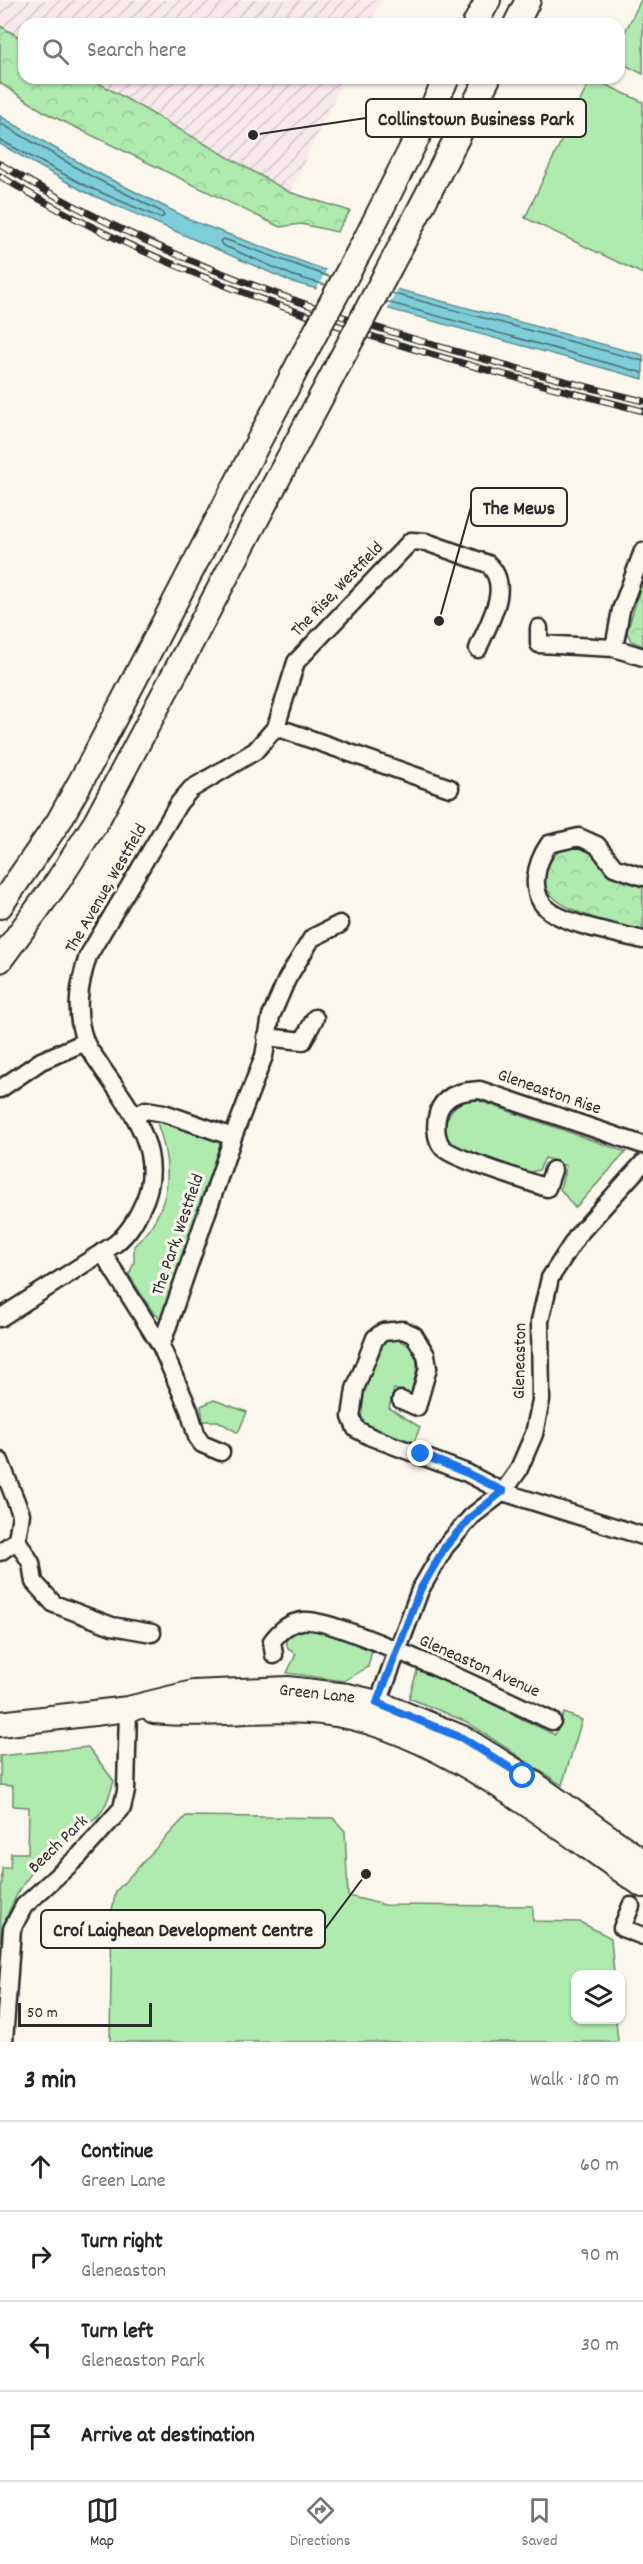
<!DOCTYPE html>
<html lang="en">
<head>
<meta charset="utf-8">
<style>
	body { margin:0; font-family:Dekko,sans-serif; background:#f2f2f2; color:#222 }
	.controls { position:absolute; right:18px; bottom:18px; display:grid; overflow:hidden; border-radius:12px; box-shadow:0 2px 4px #0004 }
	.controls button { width:54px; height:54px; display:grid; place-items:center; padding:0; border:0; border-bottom:2px solid #e0e0e0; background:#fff; color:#222; font:30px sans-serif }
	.scale { position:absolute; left:18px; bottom:15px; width:134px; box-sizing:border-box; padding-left:6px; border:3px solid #2b2b2b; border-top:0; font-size:16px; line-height:21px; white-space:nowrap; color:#2b2b2b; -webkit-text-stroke:4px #fbf7ec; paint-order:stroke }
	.stop { position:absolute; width:18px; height:18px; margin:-14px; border:4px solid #1a73e8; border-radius:50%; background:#fff }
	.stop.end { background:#1a73e8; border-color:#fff; box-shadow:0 2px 6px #0008 }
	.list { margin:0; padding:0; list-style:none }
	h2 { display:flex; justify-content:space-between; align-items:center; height:78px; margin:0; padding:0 24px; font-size:26px }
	h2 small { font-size:20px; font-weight:400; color:#767676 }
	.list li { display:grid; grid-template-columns:39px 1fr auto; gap:18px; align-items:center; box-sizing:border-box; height:90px; padding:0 24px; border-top:2px solid #e0e0e0 }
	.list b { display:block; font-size:22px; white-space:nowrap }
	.list p { margin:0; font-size:20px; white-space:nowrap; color:#767676 }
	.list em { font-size:20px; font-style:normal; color:#767676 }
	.icon { flex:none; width:33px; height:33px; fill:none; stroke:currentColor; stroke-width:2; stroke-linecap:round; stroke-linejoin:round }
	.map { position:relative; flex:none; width:643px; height:2042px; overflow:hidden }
	.search { position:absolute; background:#fff; box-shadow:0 2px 4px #0004; left:18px; right:18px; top:18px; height:66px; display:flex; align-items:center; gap:15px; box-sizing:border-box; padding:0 21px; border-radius:18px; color:#767676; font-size:22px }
	.sheet { height:438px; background:#fff }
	nav { display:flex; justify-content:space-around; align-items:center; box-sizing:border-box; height:84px; border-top:2px solid #e0e0e0; background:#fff; font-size:16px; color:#767676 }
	nav a { display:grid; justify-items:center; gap:3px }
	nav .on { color:#2b2b2b }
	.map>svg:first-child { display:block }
</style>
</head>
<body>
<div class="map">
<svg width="643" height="2042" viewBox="0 0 643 2042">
	<defs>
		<pattern id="industrial-furrows" width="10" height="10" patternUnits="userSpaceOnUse" patternTransform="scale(1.5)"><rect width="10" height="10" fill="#f8e8ec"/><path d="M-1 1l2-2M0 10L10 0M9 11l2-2" fill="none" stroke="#d5c7cb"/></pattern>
		<pattern id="forest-crowns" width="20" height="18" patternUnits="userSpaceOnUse" patternTransform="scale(1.5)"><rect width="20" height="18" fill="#afeaaf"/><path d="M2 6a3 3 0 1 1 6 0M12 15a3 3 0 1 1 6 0" fill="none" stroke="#97c997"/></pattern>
	</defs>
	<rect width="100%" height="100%" fill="#fbf7ec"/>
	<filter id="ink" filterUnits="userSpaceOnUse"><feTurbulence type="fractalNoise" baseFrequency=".0167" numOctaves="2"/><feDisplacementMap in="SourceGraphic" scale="12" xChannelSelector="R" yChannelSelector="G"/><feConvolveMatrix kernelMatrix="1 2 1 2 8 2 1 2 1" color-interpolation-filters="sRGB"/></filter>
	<g filter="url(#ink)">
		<!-- industrial -->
		<path fill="url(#industrial-furrows)" d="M0,0H381L370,24H24V40L0,26Z
			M90,78H344L290,192Z"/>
		<!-- grass -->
		<path fill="#afeaaf" stroke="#6d8a6d" stroke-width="1.5" d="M641,0H643V74L619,62V44Z
			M591,78L643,102V274L525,218Z
			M474,1099L626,1152L575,1208L560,1189L566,1166L545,1158L539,1170L526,1173L452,1145L444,1133C447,1113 453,1102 474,1099Z
			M157,1116L217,1139L221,1145V1154L167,1312L161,1318L154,1314L129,1275L134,1262V1246C173,1209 174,1168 156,1120Z
			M394,1339C426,1348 417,1369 411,1394L394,1389L389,1408L420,1427L414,1442C402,1438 369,1431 362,1421C352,1406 373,1358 383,1343Z
			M214,1400L247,1412L238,1433L218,1421H203L201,1406Z
			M321,1627L372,1650L368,1667L344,1681L287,1673L296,1654L288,1649L286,1640L296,1630Z
			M418,1668L555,1735L564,1713L582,1720L562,1785L467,1722L409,1698Z
			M88,1747L114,1781C111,1790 108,1802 102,1811C95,1821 79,1829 69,1836C34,1864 8,1897 0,1942L2,1868H10L11,1853H28L29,1807L13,1806V1786L0,1785V1756Z
			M186,1816L333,1818L345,1831L348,1896L385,1905L533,1906V1921L580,1922L611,1938L614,1974H576V2020H616L618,2042H110L112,1910L116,1891Z"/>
		<!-- forest -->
		<path fill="url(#forest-crowns)" stroke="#6d8a6d" stroke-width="1.5" d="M0,26L24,40V78H90L289,192L350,211L337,232L301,224L280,227L46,113L0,83Z
			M643,579V646L631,641L627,632Z
			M575,846C594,851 591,856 604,868C615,877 630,881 643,886V931C619,925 534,909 545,872C547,863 555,856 560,849Z"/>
		<!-- water -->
		<path fill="#7eced9" stroke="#5d8d93" stroke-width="1.5" d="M0,116L92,170L195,222L322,269L643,355V379L292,282L83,191L0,144Z"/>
		<!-- pier -->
		<path fill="#fbf7ec" d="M328,267L399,286L387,311L315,292Z"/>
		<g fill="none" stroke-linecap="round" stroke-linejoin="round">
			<!-- shore -->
			<path stroke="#4c6c71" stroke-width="1.5" d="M0,123L89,175L162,212L164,216L160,218L86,186L0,140
				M326,285L294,276L222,245L220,241L224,239L330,277
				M391,293L643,361
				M387,302L643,373"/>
			<defs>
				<path id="street" d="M539,628V644L614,648L643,657
					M614,648L621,610L643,551
					M450,788L276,727L296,662L411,541L426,542L488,564C513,587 488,623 478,649
					M643,877L614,867L597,845L579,837L549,844C536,863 527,894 550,911C571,926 617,933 643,940
					M266,1037L303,1041L315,1018
					M0,1089L41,1061L85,1042
					M135,1116L146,1110L164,1113L233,1137L161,1346
					M233,1137L264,1056L271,1016L287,979L312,938L340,924
					M553,1170L547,1188C528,1181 454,1159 443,1148C434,1138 435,1119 440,1108C448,1093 464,1091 480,1090L643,1145
					M102,1252L161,1346L189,1410L197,1437L202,1444L221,1452
					M0,1318L115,1244C130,1232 137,1218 145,1200C165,1150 129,1107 102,1068C97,1059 88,1050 85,1041C74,1012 79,984 88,956L179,803L191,789L255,751L276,727
					M401,1400L417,1407L428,1368L426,1355L414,1335L403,1330L383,1332L375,1338L355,1389L351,1417L356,1429L371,1437L467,1473L503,1492L643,1536
					M0,1461L21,1514L17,1540L0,1552
					M17,1540L31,1563L34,1582L54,1604L112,1626L152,1633
					M274,1655L272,1641C280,1631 288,1623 302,1621C334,1615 512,1703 552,1721
					M375,1711L420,1590L445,1547L472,1516L503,1492L518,1471L534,1434L541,1400L540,1321L550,1278L578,1235L643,1163
					M631,1906L622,1928L643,1936
					M4,2042L12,1929L24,1906L79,1856L122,1808L126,1791L128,1709"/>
				<path id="secondary" d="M475,24L488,0
					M516,24L528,0
					M367,237L447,78
					M403,242L488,78
					M0,906L59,821L92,761L304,354
					M0,960L58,881L96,822L338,365
					M154,1711C209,1717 266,1706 322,1712C433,1723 552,1824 643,1885
					M0,1724L128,1709L193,1693L288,1689L347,1696L377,1703L462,1738L523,1776L643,1862"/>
			</defs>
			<!-- street casing -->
			<use href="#street" stroke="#2b2b2b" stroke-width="21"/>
			<!-- secondary casing -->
			<use href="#secondary" stroke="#2b2b2b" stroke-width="28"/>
			<!-- street -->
			<use href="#street" stroke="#fbf7ec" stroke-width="16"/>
			<!-- secondary -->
			<use href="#secondary" stroke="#fbf7ec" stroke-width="24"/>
			<defs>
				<path id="rail" d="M0,164C197,284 422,345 643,401
					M0,176C197,296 422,354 643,411"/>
			</defs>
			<!-- rail casing -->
			<use href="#rail" stroke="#2b2b2b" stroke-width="7"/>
			<!-- rail -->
			<use href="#rail" stroke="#fbf7ec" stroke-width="4.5" stroke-dasharray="14" stroke-linecap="butt"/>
			<defs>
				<path id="secondary-bridge" d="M304,354L367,237
					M338,365L403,242"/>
			</defs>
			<!-- secondary-bridge casing -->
			<use href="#secondary-bridge" stroke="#2b2b2b" stroke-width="28" stroke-linecap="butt"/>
			<!-- secondary-bridge -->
			<use href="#secondary-bridge" stroke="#fbf7ec" stroke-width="24"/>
		</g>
	</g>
	<g fill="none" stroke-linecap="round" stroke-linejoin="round" filter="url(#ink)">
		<!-- route -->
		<path stroke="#1a73e8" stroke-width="8" d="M421,1454L467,1473L503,1491L472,1516L445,1547L420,1590L377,1703L462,1738L523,1776"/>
	</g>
	<g text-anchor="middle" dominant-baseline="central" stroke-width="6" stroke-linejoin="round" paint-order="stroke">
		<!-- street labels -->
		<g font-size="18" fill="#2b2b2b" stroke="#fbf7ec">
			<text transform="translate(338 590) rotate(-46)">The Rise, Westfield</text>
			<text transform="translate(107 889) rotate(-60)">The Avenue, Westfield</text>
			<text transform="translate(549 1093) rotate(19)">Gleneaston Rise</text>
			<text transform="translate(179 1235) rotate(-71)">The Park, Westfield</text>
			<text transform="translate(521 1361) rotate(-89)">Gleneaston</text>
			<text transform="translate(479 1667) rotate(24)">Gleneaston Avenue</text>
			<text transform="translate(317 1695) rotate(6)">Green Lane</text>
			<text transform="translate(59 1845) rotate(-44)">Beech Park</text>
		</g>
	</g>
	<!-- callouts -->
	<path fill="none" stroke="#2b2b2b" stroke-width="2" d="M253 135L366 118M439 621L471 507M366 1874L325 1929"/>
	<g fill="#2b2b2b" stroke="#fbf7ec" stroke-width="2">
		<circle cx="253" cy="135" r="6"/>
		<circle cx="439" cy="621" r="6"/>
		<circle cx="366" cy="1874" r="6"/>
	</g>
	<g fill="#fbf7ec" stroke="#2b2b2b" stroke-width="2">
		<rect x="366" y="99" width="220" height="38" rx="6"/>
		<rect x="471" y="488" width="96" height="38" rx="6"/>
		<rect x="41" y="1910" width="284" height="38" rx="6"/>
	</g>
	<g font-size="20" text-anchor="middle" font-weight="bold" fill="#2b2b2b">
		<text x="476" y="125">Collinstown Business Park</text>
		<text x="519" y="514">The Mews</text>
		<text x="183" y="1936">Croí Laighean Development Centre</text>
	</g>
</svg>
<div class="controls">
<button><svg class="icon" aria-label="layers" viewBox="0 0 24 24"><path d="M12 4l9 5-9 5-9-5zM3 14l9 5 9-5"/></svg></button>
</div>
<div class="scale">50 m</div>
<div class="stop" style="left:523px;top:1776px"></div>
<div class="stop end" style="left:421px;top:1454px"></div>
<div class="search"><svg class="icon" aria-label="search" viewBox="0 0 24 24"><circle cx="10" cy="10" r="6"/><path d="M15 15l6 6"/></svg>Search here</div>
</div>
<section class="sheet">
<h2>3 min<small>Walk · 180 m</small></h2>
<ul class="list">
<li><svg class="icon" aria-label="ahead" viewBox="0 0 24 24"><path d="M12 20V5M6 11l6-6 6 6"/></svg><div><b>Continue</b><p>Green Lane</p></div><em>60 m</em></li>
<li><svg class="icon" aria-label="right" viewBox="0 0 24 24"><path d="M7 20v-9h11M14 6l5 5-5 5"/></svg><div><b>Turn right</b><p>Gleneaston</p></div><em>90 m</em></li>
<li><svg class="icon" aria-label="left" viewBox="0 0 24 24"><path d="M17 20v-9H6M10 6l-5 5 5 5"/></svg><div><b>Turn left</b><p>Gleneaston Park</p></div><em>30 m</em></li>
<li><svg class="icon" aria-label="arrive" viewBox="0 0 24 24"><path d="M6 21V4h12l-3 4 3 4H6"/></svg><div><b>Arrive at destination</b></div></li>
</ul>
</section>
<nav>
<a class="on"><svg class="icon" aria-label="map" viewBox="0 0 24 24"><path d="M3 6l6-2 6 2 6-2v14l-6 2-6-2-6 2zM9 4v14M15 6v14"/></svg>Map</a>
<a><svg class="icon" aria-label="directions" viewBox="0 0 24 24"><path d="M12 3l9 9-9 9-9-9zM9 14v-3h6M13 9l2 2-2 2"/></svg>Directions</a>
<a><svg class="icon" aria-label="saved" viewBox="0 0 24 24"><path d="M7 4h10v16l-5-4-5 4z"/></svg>Saved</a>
</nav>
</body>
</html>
